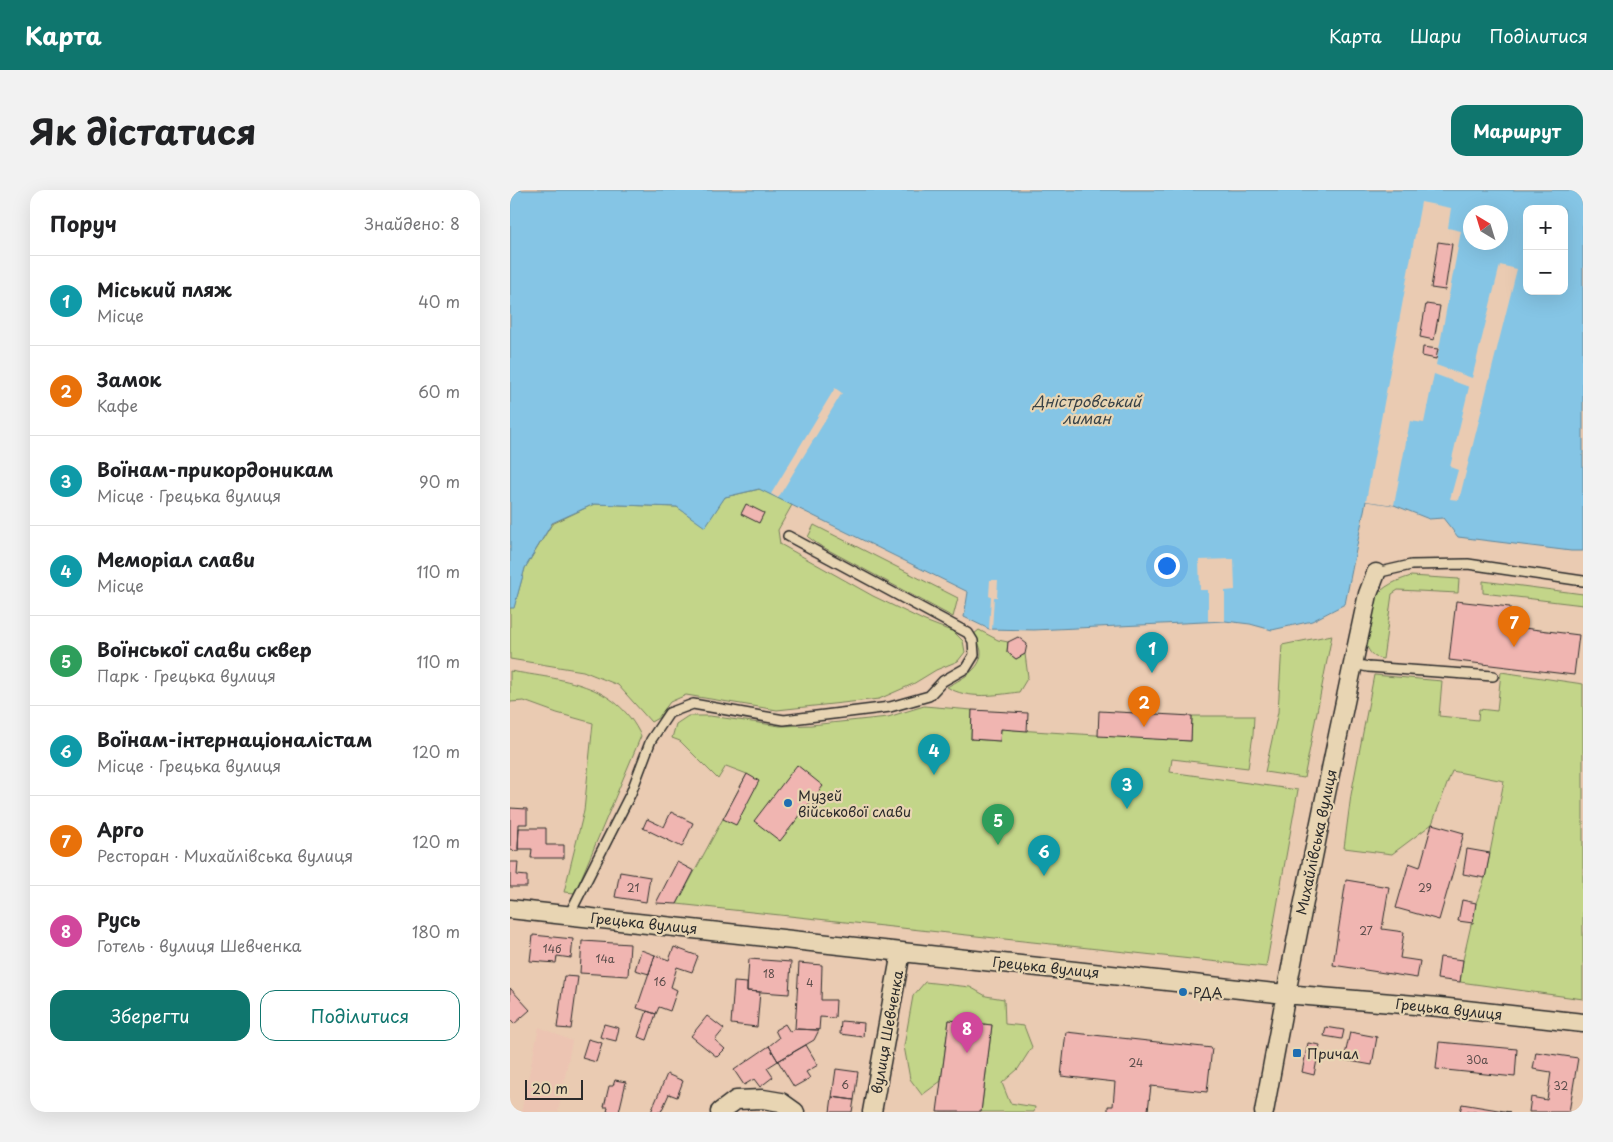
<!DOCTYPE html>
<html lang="uk">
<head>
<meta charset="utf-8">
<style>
	body { margin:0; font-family:"Playpen Sans",sans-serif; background:#f2f2f2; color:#202124 }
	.controls { position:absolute; right:15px; top:15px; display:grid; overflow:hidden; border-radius:10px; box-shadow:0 5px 20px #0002 }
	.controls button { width:45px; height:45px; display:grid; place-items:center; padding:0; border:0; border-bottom:1px solid #e0e0e0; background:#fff; color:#202124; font:25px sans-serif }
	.compass { position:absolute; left:953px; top:15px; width:45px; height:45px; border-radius:50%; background:#fff; box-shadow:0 5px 20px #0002; rotate:322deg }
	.scale { position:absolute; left:15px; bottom:12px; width:58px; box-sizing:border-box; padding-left:5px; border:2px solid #2b2b2b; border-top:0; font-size:14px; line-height:18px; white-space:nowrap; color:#2b2b2b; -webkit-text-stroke:4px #e8d5b3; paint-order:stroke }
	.you { position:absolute; left:656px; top:375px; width:18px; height:18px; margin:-12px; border:4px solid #fff; border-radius:50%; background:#1a73e8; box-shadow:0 0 0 8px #1a73e833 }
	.badge { display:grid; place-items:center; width:32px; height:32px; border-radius:50%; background:#0f766e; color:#fff; font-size:16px; font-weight:700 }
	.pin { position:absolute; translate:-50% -41px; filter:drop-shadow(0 1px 2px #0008) }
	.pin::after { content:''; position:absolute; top:26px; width:18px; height:15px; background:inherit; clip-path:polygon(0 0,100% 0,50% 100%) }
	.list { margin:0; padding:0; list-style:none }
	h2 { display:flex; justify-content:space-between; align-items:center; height:65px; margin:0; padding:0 20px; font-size:21px }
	h2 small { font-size:16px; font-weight:400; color:#757577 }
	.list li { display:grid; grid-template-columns:32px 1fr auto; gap:15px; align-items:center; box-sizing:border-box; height:90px; padding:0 20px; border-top:1px solid #e0e0e0 }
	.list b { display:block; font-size:19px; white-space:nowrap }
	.list p { margin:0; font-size:16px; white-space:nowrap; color:#757577 }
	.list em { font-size:16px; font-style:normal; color:#757577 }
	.actions { display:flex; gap:10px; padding:15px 20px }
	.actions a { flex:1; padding:11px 0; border:1px solid #0f766e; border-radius:15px; text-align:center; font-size:18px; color:#0f766e }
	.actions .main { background:#0f766e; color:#fff }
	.map { position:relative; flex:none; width:1073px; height:922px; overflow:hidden; border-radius:15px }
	header { display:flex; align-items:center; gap:30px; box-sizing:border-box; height:70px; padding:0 25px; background:#0f766e; color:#fff }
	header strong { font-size:24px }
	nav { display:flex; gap:28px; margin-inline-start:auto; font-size:18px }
	.intro { display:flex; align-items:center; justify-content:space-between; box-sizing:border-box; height:120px; padding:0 30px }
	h1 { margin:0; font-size:35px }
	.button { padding:12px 22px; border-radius:15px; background:#0f766e; color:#fff; font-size:18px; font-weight:700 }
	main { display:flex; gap:30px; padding:0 30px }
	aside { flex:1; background:#fff; border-radius:15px; box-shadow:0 5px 20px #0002 }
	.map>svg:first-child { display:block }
</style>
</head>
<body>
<header>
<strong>Карта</strong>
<nav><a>Карта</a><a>Шари</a><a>Поділитися</a></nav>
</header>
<div class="intro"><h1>Як дістатися</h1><a class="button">Маршрут</a></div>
<main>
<aside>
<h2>Поруч<small>Знайдено: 8</small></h2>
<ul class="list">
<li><span class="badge" style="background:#0f9aa8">1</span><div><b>Міський пляж</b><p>Місце</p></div><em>40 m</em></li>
<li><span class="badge" style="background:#e8710a">2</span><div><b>Замок</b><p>Кафе</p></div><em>60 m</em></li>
<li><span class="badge" style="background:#0f9aa8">3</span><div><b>Воїнам-прикордоникам</b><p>Місце · Грецька вулиця</p></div><em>90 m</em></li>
<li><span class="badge" style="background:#0f9aa8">4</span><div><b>Меморіал слави</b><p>Місце</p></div><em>110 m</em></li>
<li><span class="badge" style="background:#2e9e5b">5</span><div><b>Воїнської слави сквер</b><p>Парк · Грецька вулиця</p></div><em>110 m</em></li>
<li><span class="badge" style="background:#0f9aa8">6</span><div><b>Воїнам-інтернаціоналістам</b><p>Місце · Грецька вулиця</p></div><em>120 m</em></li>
<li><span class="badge" style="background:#e8710a">7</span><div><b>Арго</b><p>Ресторан · Михайлівська вулиця</p></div><em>120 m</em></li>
<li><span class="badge" style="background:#d1479c">8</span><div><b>Русь</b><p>Готель · вулиця Шевченка</p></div><em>180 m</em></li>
</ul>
<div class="actions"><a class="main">Зберегти</a><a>Поділитися</a></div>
</aside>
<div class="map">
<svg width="1073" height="922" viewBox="0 0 1073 922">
	<rect width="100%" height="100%" fill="#eacbb2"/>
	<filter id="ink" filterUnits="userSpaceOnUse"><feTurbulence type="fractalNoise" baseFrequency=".02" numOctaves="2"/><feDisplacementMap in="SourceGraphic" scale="10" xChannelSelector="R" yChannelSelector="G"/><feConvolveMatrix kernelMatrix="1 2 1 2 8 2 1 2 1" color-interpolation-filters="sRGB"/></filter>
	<g filter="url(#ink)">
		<!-- built -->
		<path fill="#ecc4b2" d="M29,837L62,851L48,922H11Z"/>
		<!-- green -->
		<path fill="#c3d589" stroke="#77805a" d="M250,299L282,315L268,340L270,354L363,406L415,431L444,442L453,451L455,462L448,471L426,480L403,494L369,509L267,520L176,505L160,512L148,528L141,532L108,495L73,481L0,469V418L4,417L15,378L42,334L84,314L167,317L195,336L215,307Z
			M304,335L448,408L443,427L309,355L298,347Z
			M901,386L949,389L948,403L888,400L882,404L873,469C863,468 860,463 856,455C863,414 856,400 901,386Z
			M973,391L1073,404V415L973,403Z
			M469,440L488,450L498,452L497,462L506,469L515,464L518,487L509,502C486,505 458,510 437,497C449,490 472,480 471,462C471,457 466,449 464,444Z
			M822,445L794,588L755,582L768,522L772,455Z
			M0,481C52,490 106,492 131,546L65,703L54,702L74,621L83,533L47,523L14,511L0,512Z
			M991,482L1073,494V809L950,792L953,770L966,713L975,688L994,591L942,581L922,634L882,664L834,658L841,605L864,485L932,491L929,526L968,530L969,519L987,521Z
			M414,516L462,520L461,549L490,551L491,539L681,551L682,526H744L743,545L738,578L662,569L660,582L788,600L756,777L167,714L237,584L216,576L208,589L170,551L162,548L166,534L178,526H200L270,536L301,535L378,527Z
			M415,792L460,797L476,806L494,809L495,834L514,836L522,857L508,879L492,893L500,913L525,917L524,922H471L482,835L439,830L431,891L412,905L400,889L394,856L403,806Z"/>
		<!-- water -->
		<path fill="#85c5e5" stroke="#61879b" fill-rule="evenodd" d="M0,0H1073V361H1061L948,347L933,328L919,329L884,315L856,311L835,414L802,431L762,440L740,434L715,431L524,440L479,439L454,427L458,402L249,299L215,307L195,337L167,317L84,314L42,333L15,378L4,418H0ZM1017,19H1054V101H1017ZM961,22H991V52H961Z"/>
		<!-- pier -->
		<path fill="#eacbb2" d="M911,12L941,18L938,38L951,41L926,175L962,188L990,75L1007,79L949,310L940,309L948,280L940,277L959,197L924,184L914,233L900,231L884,315L856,311Z
			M325,198L332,203L268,308L261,304Z
			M724,369L725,400L715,401V431H698V400H690L689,370Z
			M480,390H488L487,407H484L482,440L479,439L481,407L479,406Z"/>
		<!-- building -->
		<path fill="#f0b5b1" stroke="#2b2b2b" d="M928,52L942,54L935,100L921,98Z
			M916,114L930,116L924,150L910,147Z
			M913,157L928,159L926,169L912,166Z
			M236,314L254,323L249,333L231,324Z
			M946,411L1000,417L998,436L1069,445L1064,485L939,470Z
			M508,447L517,454L515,464L506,469L497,462L498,452Z
			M462,520L518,523L517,541L491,539L490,551L461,549Z
			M589,521L682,526L681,551L588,546Z
			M287,575L313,596L270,651L244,631Z
			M237,584L249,591L226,635L213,629Z
			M0,618L17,619V634H9L8,661L0,660Z
			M161,622L183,633L172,657L133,638L137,629L154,637Z
			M922,634L954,643L929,730L886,718L899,673L910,677Z
			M9,638H36V655H54V668H21L22,659H8Z
			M957,659L980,663L975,688L953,684Z
			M0,672H8L7,685L17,686V697H0Z
			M167,672L184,681L167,714L146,713Z
			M110,682L140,687L136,712L105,707Z
			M836,690L879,697L872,739L894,742L890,768L910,771L907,788L823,775Z
			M952,710L966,713L963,733L948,731Z
			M23,745L63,749L61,768L47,766L46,773L20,771Z
			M72,751L120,754L118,786L70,783Z
			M164,757L188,766L182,782L167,777L161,797L167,800L160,821L149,817L146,824L127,818L145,765L159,770Z
			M131,760L145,765L139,784L125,780Z
			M930,767L953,770L950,792L927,789Z
			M239,769L281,772L279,804L237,801Z
			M289,773L312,775L311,810H326L325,828L310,827L309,840L285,839Z
			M54,786L68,787L61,839L47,838Z
			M224,792L237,793V801L250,802L247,837L221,834Z
			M0,798L20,820L4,834L0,830Z
			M137,821L146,824L137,850L128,847Z
			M197,826L214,839L205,850L215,859L207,867L181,846Z
			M439,830L482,835L471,922H427Z
			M331,831L354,833L353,847L330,844Z
			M94,834L109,838L106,851L90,847Z
			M275,834L280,842L285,839L309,840L304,850L268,871L259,856L269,848L265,840Z
			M816,837L834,840L832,849L814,846Z
			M556,842L702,858L697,902L641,896L638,920L643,921V922H598V916H603L605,892L551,886Z
			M840,842L867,847L862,875L834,870Z
			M78,849L92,853L86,872L72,868Z
			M929,852L1007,859L1005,887L926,879Z
			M798,853L810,855L804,885L792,882Z
			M296,855L308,875L296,882L300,888L284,897L268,871Z
			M259,856L268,871L257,878L263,887L250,897L244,889L234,895L224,880Z
			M1026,862L1068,868L1059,922H1019L1021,907L1037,910L1041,882L1023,879Z
			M326,879L348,882L344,910L322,907Z
			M157,884L173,891L167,907L159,904L151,922H141Z
			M105,890L116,892L109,922H97L98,917H94L99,896H103Z
			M322,907L344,910L342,922H320Z
			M952,914L1000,922H950Z"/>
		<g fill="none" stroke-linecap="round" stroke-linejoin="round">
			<defs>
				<path id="service" d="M866,383L901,375L958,374L1073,391
					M844,474L858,477L983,486
					M59,725L121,603L141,550L159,523L183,514L274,530L380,517L419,506L433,491L456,478L464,465L463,451L458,443L278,346"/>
				<path id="minor" d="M0,719L775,804L929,817L1073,833
					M210,922L226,910L253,909L271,912L285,922
					M362,922L391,762
					M754,922C785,749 821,576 858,404L866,383"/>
			</defs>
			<!-- service casing -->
			<use href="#service" stroke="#2b2b2b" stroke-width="12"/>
			<!-- minor casing -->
			<use href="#minor" stroke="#2b2b2b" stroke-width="21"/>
			<!-- service -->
			<use href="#service" stroke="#e8d5b3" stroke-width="9"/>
			<!-- minor -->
			<use href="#minor" stroke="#e8d5b3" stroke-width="18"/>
		</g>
	</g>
	<!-- markers -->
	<g fill="#1f6fb2" stroke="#e8d5b3" stroke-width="2">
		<circle cx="278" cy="613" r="5"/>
		<circle cx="673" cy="802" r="5"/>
		<rect x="782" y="858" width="10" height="10" rx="2.5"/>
	</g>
	<g text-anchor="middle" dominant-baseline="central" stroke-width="4.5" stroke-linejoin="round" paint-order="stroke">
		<!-- number labels -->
		<g font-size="11" fill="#5c4e4c">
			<text x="123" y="697">21</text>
			<text x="915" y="697">29</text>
			<text x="856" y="740">27</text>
			<text x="42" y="758">14б</text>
			<text x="95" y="768">14а</text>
			<text x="259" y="783">18</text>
			<text x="150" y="791">16</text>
			<text x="300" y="792">4</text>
			<text x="967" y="869">30а</text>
			<text x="626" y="872">24</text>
			<text x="335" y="894">6</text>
			<text x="1051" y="895">32</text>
		</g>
		<!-- poi labels -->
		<g font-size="14" fill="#2b2b2b" stroke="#e8d5b3" text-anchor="start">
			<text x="288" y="605">Музей<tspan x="288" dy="16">військової слави</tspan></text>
			<text x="683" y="802">РДА</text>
			<text x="797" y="863">Причал</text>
		</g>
		<!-- street labels -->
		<g font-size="14" fill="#2b2b2b" stroke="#e8d5b3">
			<text transform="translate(806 652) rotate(-78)">Михайлівська вулиця</text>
			<text transform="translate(134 733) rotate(6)">Грецька вулиця</text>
			<text transform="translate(536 777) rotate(6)">Грецька вулиця</text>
			<text transform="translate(939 819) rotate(6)">Грецька вулиця</text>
			<text transform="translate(377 842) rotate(-80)">вулиця Шевченка</text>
		</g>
		<!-- water labels -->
		<g font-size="15" font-style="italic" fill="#384247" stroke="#e8d5b3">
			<text x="577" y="210">Дністровський<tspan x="577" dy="17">лиман</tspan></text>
		</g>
	</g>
</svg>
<div class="controls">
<button>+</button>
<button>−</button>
</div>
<svg class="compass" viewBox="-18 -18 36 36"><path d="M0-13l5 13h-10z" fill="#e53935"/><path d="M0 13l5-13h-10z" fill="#757577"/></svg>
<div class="scale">20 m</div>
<div class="you"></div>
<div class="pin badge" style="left:642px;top:483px;background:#0f9aa8">1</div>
<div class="pin badge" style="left:634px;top:537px;background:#e8710a">2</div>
<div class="pin badge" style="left:617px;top:619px;background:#0f9aa8">3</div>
<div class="pin badge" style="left:424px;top:585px;background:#0f9aa8">4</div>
<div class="pin badge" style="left:488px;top:655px;background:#2e9e5b">5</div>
<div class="pin badge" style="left:534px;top:686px;background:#0f9aa8">6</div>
<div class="pin badge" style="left:1004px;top:457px;background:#e8710a">7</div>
<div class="pin badge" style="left:457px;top:863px;background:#d1479c">8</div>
</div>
</main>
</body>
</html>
